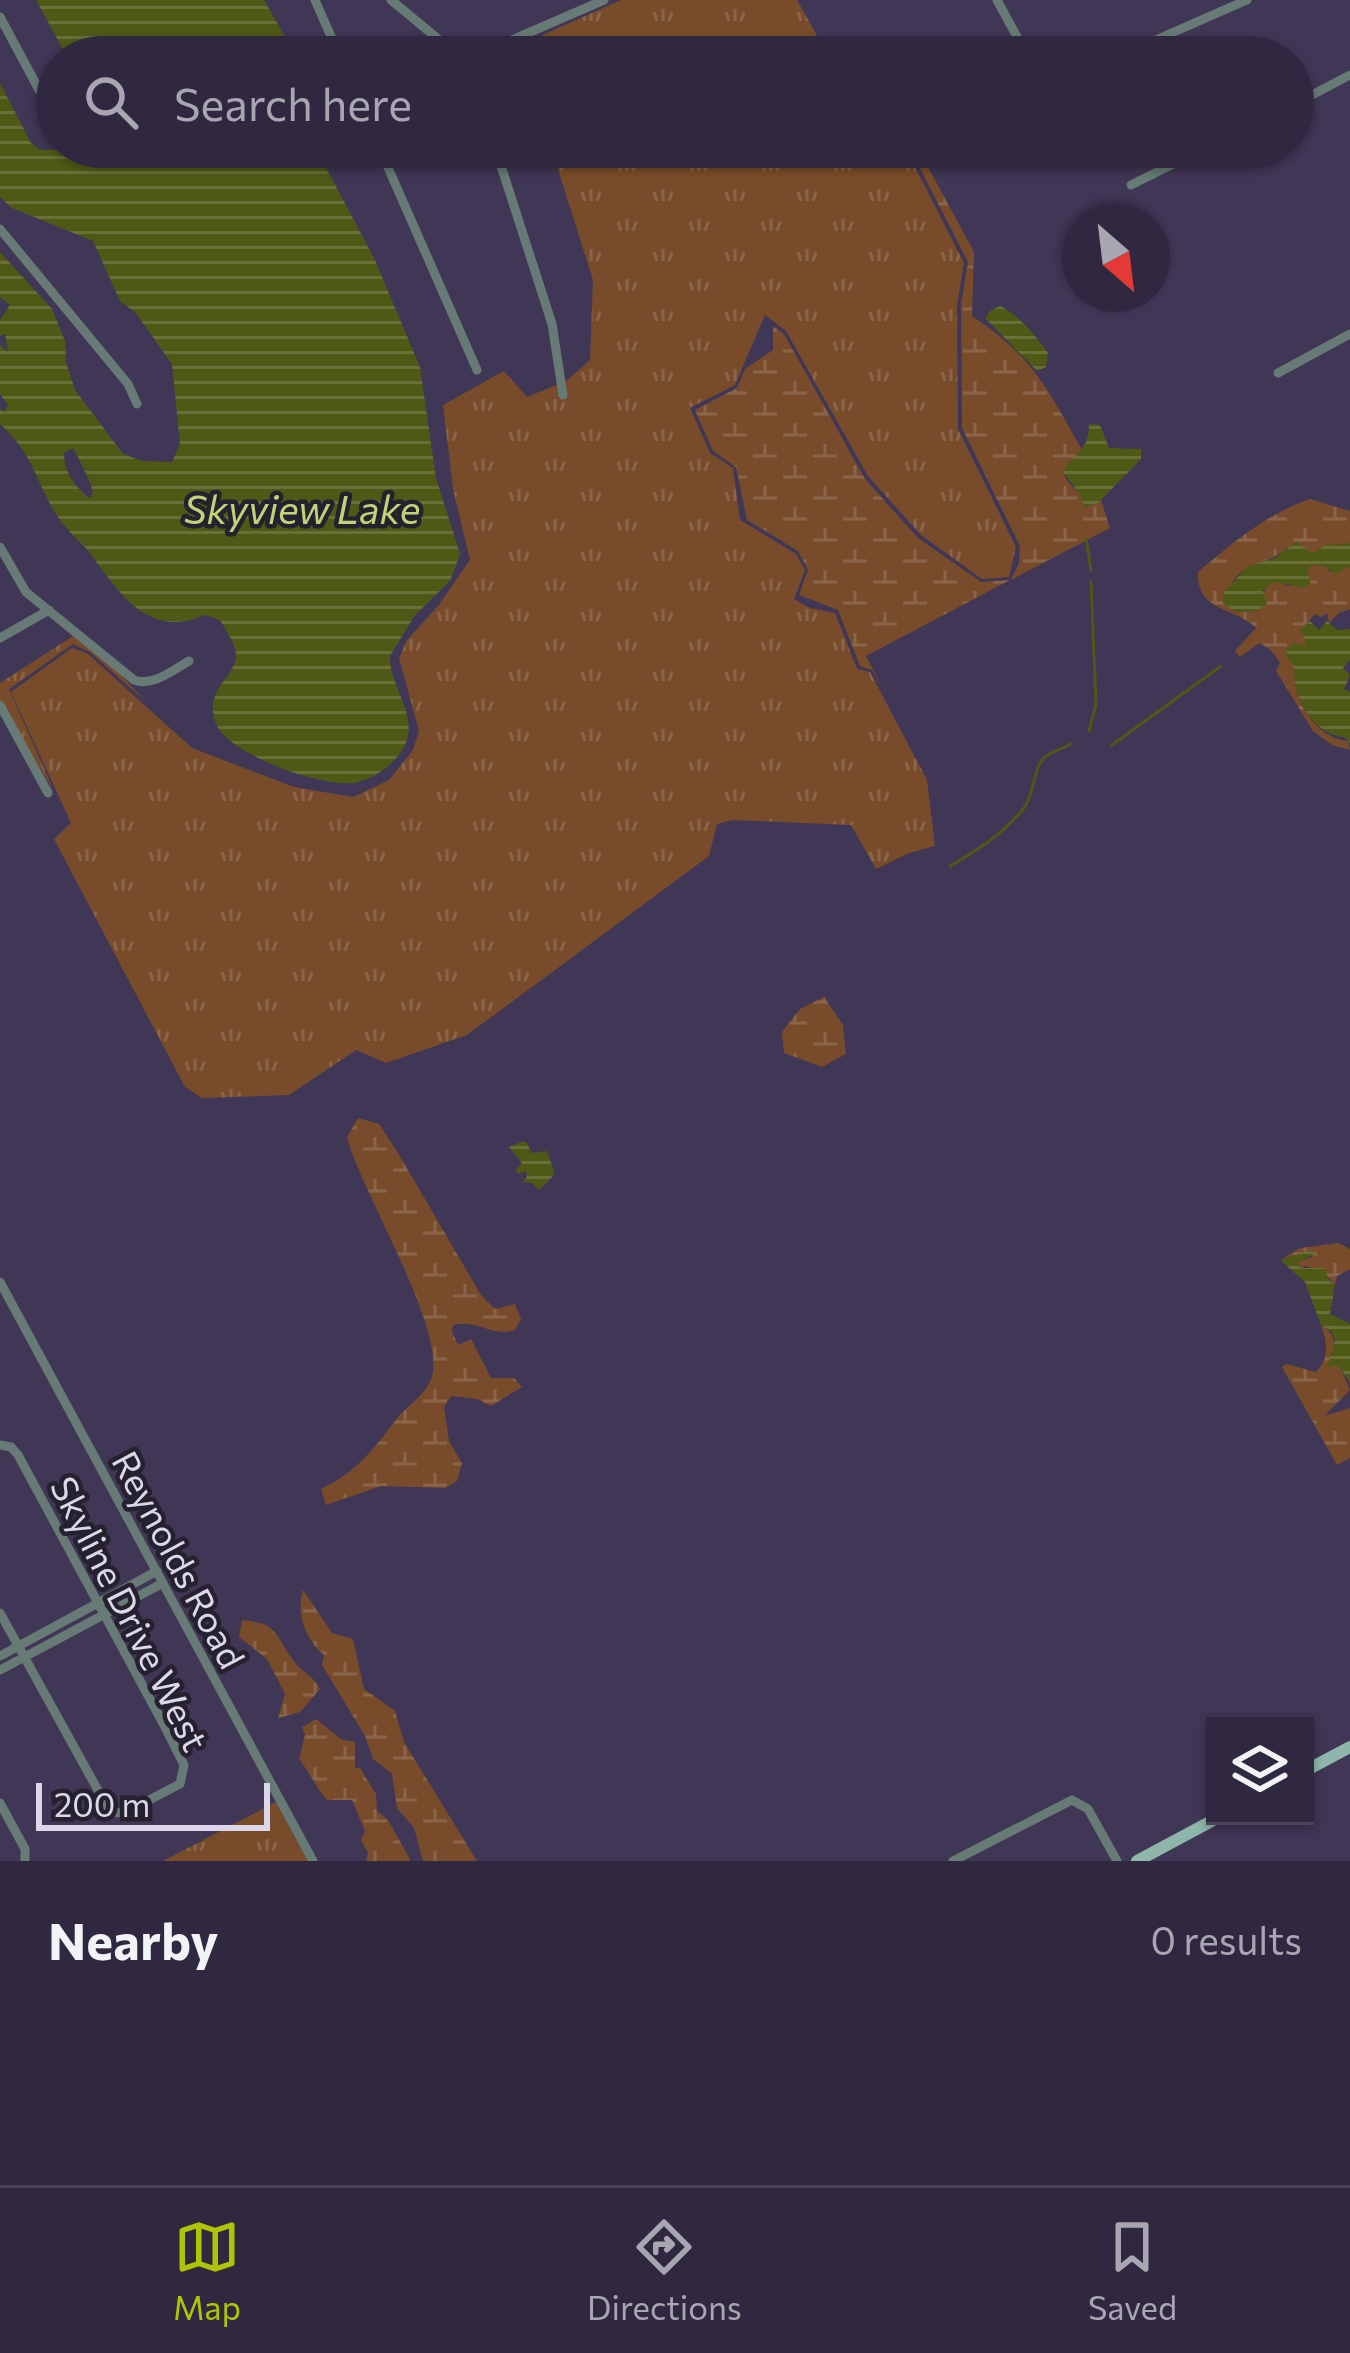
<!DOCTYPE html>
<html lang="en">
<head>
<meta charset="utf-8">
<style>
	body { margin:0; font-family:Commissioner,sans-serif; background:#3c344b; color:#f1f3f6 }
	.controls { position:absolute; right:36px; bottom:36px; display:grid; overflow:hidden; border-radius:0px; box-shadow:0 3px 9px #0004 }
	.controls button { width:108px; height:108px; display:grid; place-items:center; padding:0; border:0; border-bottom:3px solid #4b4459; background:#302840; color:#f1f3f6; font:60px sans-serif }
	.compass { position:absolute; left:1062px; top:204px; width:108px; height:108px; border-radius:50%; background:#302840; box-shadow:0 3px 9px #0004; rotate:152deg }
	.scale { position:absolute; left:36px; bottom:30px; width:234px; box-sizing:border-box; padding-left:12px; border:6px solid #dcd7ea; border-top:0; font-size:33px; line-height:42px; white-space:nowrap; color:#dcd7ea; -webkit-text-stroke:9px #25212f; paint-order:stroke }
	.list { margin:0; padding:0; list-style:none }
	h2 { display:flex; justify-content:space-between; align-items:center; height:156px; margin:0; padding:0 48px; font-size:51px }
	h2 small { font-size:39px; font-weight:400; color:#a8a6b1 }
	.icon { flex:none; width:66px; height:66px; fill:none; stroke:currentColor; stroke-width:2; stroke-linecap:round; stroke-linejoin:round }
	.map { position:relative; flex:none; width:1350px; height:1861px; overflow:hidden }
	.search { position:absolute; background:#302840; box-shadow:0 3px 9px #0004; left:36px; right:36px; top:36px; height:132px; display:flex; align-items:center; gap:30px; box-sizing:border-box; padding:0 42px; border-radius:66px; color:#a8a6b1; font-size:45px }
	.sheet { height:324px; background:#302840 }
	nav { display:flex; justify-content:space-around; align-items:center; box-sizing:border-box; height:168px; border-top:3px solid #4b4459; background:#302840; font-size:33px; color:#a8a6b1 }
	nav a { display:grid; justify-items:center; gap:6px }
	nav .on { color:#afc504 }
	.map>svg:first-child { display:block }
</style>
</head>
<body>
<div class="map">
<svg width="1350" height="1861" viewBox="0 0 1350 1861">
	<defs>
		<pattern id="grass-tufts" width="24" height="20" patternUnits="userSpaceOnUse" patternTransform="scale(3)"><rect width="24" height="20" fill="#784c2a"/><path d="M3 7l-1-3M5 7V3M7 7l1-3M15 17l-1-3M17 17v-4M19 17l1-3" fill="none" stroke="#8b6549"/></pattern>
		<pattern id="wetland-marsh" width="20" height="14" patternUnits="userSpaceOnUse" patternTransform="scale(3)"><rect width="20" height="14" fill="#784c2a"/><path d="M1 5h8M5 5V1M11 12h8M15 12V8" fill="none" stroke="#8b6549"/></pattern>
		<pattern id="water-rules" width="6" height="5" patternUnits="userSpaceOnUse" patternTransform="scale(3)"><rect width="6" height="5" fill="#4f5916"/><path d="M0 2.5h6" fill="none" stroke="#687038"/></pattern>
	</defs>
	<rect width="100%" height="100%" fill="#403655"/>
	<!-- grass -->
	<path fill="url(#grass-tufts)" d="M621,0H797L829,57H523L520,45Z
		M551,147H905L964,263L957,304L958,429L1016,547L1009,577L982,579L921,535L868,476L786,331L765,315L735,385L690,408L710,453L733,468L740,520L796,554L805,570L794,599L810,608L835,613L857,669L870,672L927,780L935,846L909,853L876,869L851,825L732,820L717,824L709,856L467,1035L386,1063L356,1050L289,1095L202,1098L185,1087L54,839L71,823L11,692L72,648L88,654L192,748L294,787L353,797L389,780L413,750L419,731L399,658L407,640L438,606L470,560L453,489L443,405L504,371L527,397L566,381L590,360L593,280Z
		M81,631L145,701L90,652L73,644L9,689L54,791L0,704V683Z
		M276,1802L308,1861H163Z"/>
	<!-- wetland -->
	<path fill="url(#wetland-marsh)" d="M909,147H917L974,252L972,316C1032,356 1048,389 1082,450L1063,473C1069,488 1083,496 1098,503L1101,500L1110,528L1011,580L1019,563L1020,546L962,428L961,305L968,262Z
		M773,326L784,334L865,479L918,538L981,582L1010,580L866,656L885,693L872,670L860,666L838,610L799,595L808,570L798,551L747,520L736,467L713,451L695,410L737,388L745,369L773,350Z
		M1310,499L1350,511V543L1312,554L1289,546C1261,572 1238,555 1223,603L1235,612L1256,611L1267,585L1276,581L1290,586L1311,565L1325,566L1330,572L1350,567V609L1339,613L1329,623L1327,613L1321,617L1315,614L1301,630L1307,646H1300L1291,658L1296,667C1289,698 1317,739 1348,741L1350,750L1332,745L1313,731L1276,671L1280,663L1271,650L1259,643L1240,657L1235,651L1256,628C1234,606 1197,613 1198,572C1231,544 1268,513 1310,499Z
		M824,997L843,1025L846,1054L822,1067L784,1053L782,1032L800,1009Z
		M358,1118L379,1124L398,1153L481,1295L495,1309L515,1304L521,1319L515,1330C494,1338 476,1319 453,1325L452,1332L458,1345L471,1339L491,1378H514L522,1387L491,1406L477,1399L451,1396L444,1407L449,1441L462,1463L457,1481L445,1488L381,1486L326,1505L321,1489C354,1474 374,1449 395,1421C406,1406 424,1397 431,1379C449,1333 360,1190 347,1137Z
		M1338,1243L1350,1249V1269L1337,1276L1335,1285L1325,1274L1306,1266L1300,1269L1297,1262L1314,1256L1300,1254L1282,1259L1300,1248Z
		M1321,1325C1341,1337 1333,1349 1328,1366L1339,1365L1350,1390L1324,1416L1350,1408V1458L1337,1465L1282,1367L1286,1364L1316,1372C1330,1358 1327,1342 1321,1325Z
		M303,1590L332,1633L353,1639L364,1689L395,1711L404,1742L477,1861H423L414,1828L397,1808L392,1774L373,1759L365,1736L322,1665L324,1655C305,1639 296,1614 303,1590Z
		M242,1620C278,1623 274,1634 293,1660C301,1672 313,1675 320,1689L300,1712L278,1718L285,1694L267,1659L239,1637Z
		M316,1719L341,1739L355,1742V1768H360L376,1794L377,1811L388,1820L411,1861H366L368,1853L361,1840L365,1831L352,1800H327C315,1786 310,1773 299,1759L305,1735L302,1727Z"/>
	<!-- water -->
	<path fill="url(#water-rules)" fill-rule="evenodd" d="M36,0H264L297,57H67Z
		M0,83L31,143L40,150L315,147L375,260L420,367L436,478L460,554L450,581L415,615L390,656C389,687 419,715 405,745C397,763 373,780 354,783C321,787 226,755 215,721C204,688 238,676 236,653C235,643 225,629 220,620L205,615C147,640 119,592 89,552C79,540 66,530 58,517C34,480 36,457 0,424V409L5,412L8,405L0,394V345L8,352L5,334L0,336V320L10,305L0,297V252L52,309L65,341L66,362L75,390L123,454L142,461L172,462L180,444L172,364L135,312L120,301L93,241L12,208L0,197ZM73,448C78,457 92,483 93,494L89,498C75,486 64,473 64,453Z
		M1000,306C1019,315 1036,336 1048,353L1046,367L1037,371L985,318L990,311Z
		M1089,424L1100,425L1109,448L1141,449V459L1098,503L1084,507L1080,494L1063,473C1075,449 1089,452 1089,424Z
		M1296,541L1312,554L1326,545L1350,543V567L1334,574L1325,566L1311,565L1307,570L1311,583L1302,588C1287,585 1273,576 1263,591L1267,604L1256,611L1235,612L1223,603L1224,592L1248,566L1275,558Z
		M1310,621L1319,630L1327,621L1337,630L1350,629V659L1343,668L1350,675L1344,689L1350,692V743L1344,737C1314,735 1290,696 1295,667L1287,658L1286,649L1294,643L1307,646L1300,629Z
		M521,1142H526L532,1153L547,1151L555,1174L539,1190L532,1183L522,1182L527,1177L526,1171L518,1174L516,1170L522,1163L509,1147Z
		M1309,1251L1317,1253L1297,1262L1300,1268H1325L1328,1279L1335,1285L1330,1314L1350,1324V1383L1339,1366L1327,1367L1335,1341L1332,1332L1321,1325L1305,1282L1280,1260Z"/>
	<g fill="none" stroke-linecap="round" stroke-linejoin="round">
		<!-- stream -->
		<path stroke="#4f5916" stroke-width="3" d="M1086,539L1091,570
			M1089,731L1096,704L1091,582
			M1112,745L1221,666
			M950,866C978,850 1003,834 1024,808C1035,794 1032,768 1046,756C1052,752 1064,748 1071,744"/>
		<!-- minor -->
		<path stroke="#677a75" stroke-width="9" d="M315,0L340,57
			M391,0L460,57
			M997,0L1028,57
			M0,17L52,114
			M473,57L604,0
			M1117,57L1247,0
			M1293,105L1350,75
			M379,147L477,370
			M495,147L552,324L563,395
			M1131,185L1207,147
			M0,229L128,384L137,404
			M1278,373L1350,334
			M0,547L26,592L134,680C153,687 173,670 189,661
			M0,638L49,610
			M0,705L48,793
			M0,1282L313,1861
			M0,1445L11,1447L18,1455L165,1727L184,1765L180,1784L124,1813L110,1812L0,1613
			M0,1656L157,1571
			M0,1670L163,1583
			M0,1803L25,1849V1861
			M953,1861L1072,1800L1088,1809L1117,1861"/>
		<!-- major -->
		<path stroke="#8eb6ab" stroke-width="12" d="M1305,1771L1350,1747
			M1137,1861L1221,1816"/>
	</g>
	<g text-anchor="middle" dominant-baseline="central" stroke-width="9" stroke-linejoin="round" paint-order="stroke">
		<!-- street labels -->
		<g font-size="36" fill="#dcd7ea" stroke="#25212f">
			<text transform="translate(180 1559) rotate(62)">Reynolds Road</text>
			<text transform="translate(131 1613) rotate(63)">Skyline Drive West</text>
		</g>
		<!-- water labels -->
		<g font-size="39" font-style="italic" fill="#c2d376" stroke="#25212f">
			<text x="302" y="508">Skyview Lake</text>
		</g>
	</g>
</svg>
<div class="controls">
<button><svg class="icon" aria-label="layers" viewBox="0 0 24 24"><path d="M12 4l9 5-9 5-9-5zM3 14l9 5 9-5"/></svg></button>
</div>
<svg class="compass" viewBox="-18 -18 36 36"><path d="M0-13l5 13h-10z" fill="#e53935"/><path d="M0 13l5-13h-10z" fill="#a8a6b1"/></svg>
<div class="scale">200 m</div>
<div class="search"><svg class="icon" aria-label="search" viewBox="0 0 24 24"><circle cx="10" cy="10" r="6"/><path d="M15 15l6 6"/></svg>Search here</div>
</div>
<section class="sheet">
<h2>Nearby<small>0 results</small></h2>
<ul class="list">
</ul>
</section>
<nav>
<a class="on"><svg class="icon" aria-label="map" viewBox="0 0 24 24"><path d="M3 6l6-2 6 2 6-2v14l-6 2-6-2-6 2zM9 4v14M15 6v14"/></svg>Map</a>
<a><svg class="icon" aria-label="directions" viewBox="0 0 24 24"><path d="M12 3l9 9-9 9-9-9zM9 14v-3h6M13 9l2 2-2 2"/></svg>Directions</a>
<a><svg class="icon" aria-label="saved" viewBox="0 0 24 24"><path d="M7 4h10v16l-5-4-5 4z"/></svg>Saved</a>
</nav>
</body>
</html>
